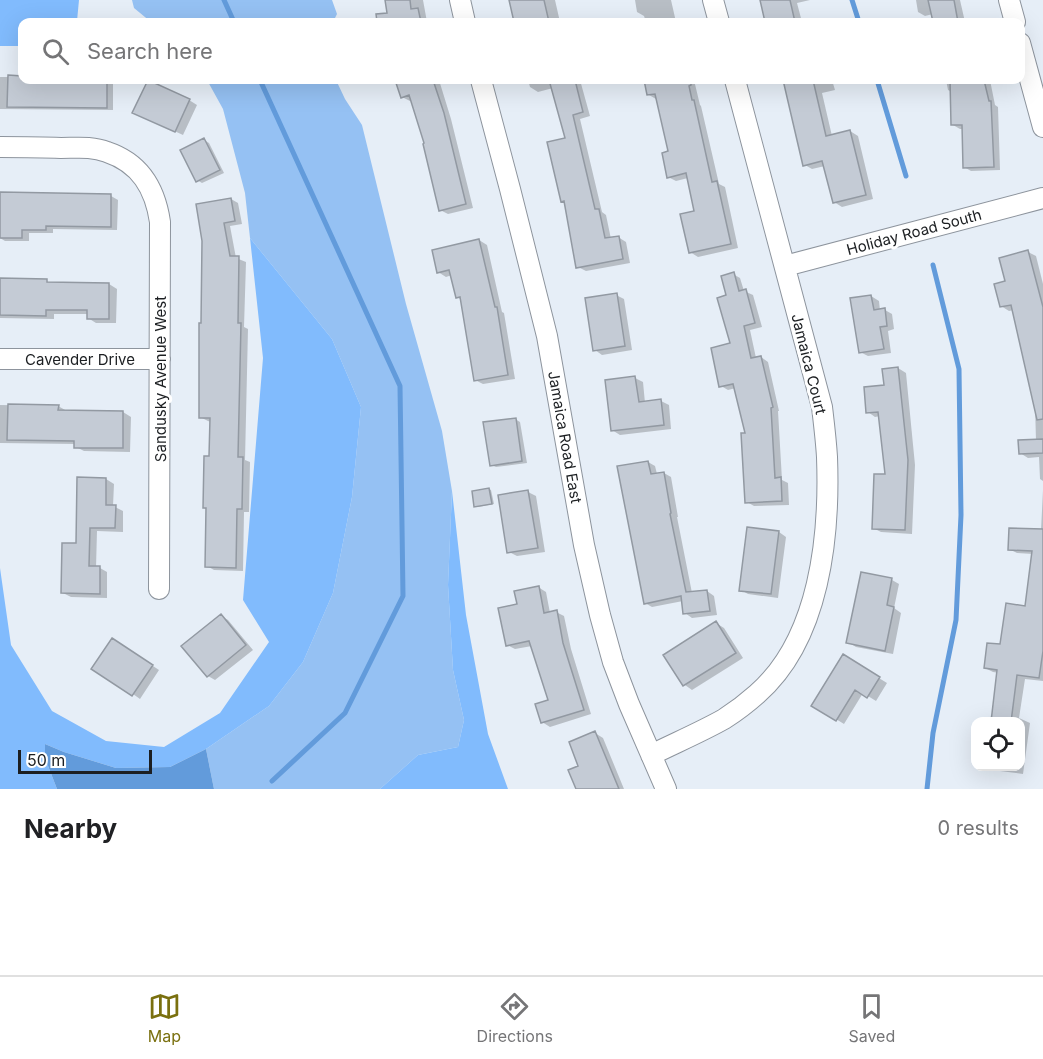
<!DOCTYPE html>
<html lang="en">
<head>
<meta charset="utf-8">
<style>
	body { margin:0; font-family:Inter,sans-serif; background:#f6f6f6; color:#202124 }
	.controls { position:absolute; right:18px; bottom:18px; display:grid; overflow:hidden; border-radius:12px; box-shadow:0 6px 24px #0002 }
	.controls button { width:54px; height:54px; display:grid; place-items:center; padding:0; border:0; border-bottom:2px solid #e0e0e0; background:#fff; color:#202124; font:30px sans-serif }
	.scale { position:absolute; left:18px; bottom:15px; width:134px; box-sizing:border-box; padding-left:6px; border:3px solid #1c1f22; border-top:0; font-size:16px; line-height:21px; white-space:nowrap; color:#1c1f22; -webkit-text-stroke:4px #fff; paint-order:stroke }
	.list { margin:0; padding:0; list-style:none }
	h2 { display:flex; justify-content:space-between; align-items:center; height:78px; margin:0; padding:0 24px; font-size:26px }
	h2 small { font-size:20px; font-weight:400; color:#757577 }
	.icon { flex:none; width:33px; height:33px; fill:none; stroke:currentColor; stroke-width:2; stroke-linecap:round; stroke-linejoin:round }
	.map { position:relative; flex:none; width:1043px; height:789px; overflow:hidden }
	.search { position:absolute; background:#fff; box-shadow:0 6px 24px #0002; left:18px; right:18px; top:18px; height:66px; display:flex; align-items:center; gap:15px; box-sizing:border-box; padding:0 21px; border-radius:12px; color:#757577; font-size:22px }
	.sheet { height:186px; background:#fff }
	nav { display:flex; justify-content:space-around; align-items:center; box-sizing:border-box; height:84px; border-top:2px solid #e0e0e0; background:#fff; font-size:16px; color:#757577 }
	nav a { display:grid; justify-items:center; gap:3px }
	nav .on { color:#7a700f }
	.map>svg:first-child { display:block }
</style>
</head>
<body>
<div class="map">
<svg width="1043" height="789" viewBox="0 0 1043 789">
	<rect width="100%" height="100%" fill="#e6eef7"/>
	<!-- green -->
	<path fill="#95c1f3" d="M132,0H332L337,14L333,22H151L134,8Z
		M207,80H336L345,99L362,125L406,304L442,431L452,491L448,585L453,670L464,720L458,747L418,755L380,789H214L206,749L269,706L303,662L333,593L352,497L361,407L332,339L250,238L245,193L223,109Z"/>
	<!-- forest -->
	<path fill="#81bbfd" d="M0,0H79L77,21L75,22H22V46H0Z
		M250,238L332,339L361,407L352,497L333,593L303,662L269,706L206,749L170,767L116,768L64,752L45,744V758L57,789H0V568L11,645L52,711L106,741L164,747L220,713L269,642L243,600L263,358Z
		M452,491L466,615L488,734L508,789H380L418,755L458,747L464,720L453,670L448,585Z"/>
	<!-- water -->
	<path fill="#629bdb" d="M45,744L64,752L116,768L170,767L206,749L214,789H57L45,758Z"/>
	<!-- shadow -->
	<path fill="#0003" d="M387,0H423L427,22H390Z
		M509,0H555L560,22H516L512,6Z
		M635,0H671L676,22H646L644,16L637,12Z
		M762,0H810L797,3L802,22H767Z
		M916,0H960L965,22H934L933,14L925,16L918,12Z
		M0,77H22V80H113V110L0,109Z
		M396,80H439L451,119L473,208L448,214L440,210L426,144L412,101H410L402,97Z
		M528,80H580L590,116L580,119L602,212L606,215L611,239L618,237L626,242L630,263L586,271L578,267L566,203L562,201L567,139L553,88L538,92L530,87Z
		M645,80H694L700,105L701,106L719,184L725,187L738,248L698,257L690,252L695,212L688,178L676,181L668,177L670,152L656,99L649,95Z
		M784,80H832L835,90L822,93L832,136L850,131L858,136L873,199L842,207L834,202L825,166L812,169L805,165Z
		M946,80H990L995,105L998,107L1000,170L971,171L964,167L963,129H960L953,125L952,92L948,90Z
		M189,100L197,105L183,135L142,116Z
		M204,140L209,143L224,173L202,183L197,180Z
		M0,193L111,196L118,200L117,230L53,229V233H29V241H5L0,238Z
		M231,199L238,203L242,224L230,226L236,258L246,262L244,327L248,329L245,460L250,462L249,512H244L243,571L214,570L207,566L208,510L204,508L211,458V422L208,421L200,417L204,241Z
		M479,240L487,245L502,312L504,313L515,379L483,384L475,380L462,300L457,297L452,275L446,277L438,272Z
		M1028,252L1036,256L1043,284V481L1040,479L1039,457L1028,458L1020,453L1036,441L1035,405L1014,310L1009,311L1001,306L1007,282Z
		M733,274L740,278L744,291L753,295L762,327L750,330L756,358L761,357L768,362L779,411H778L782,480L788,483L789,505L754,506L747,502V434L736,388L728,390L721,386L731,344L728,297Z
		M0,280L46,281L52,284H109L117,289L116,323H96L88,318V314H54V319L0,318Z
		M616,295L624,299L632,350L602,355L595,350Z
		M871,296L879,301L880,311L885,310L892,314L894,329L888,331L891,353L868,356L860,352Z
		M898,368L906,373L915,465L912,534L881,532L873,528L886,476L880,416L875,417L868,412Z
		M635,378L643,382L645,403L661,401L669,405L671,429L620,435L612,430Z
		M0,405L58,406L67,411L123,412L131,417L130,452L84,451L76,447V444L0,443Z
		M515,419L520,422L527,463L496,467L491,465Z
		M648,462L655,466L657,474L664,473L671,477L678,517H677L692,593L707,591L714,596L717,615L692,618L685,613L683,601L652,607L645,603Z
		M106,479L114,484L113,506L123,511V532L97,531L96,568H100L107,572V598L71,597L63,593L77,544Z
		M489,489L491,490L494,504L478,507L476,506Z
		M1043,490V681L1025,679L1019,718L1030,723L1023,774L992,770L986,766H1020V722H990L991,715H993L999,673L993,672L985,668L1002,646L1026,608L1033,554L1017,553L1009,549L1041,531Z
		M528,492L536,496L545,552L517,556L509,552Z
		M779,532L786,537L778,598L748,594L741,590Z
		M892,580L899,584L894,608L901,613L893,654L856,647L848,642Z
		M538,587L546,592L550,613L556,612L564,616L571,649L591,714L550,727L542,722L549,701L532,646L515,649L507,645L519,605Z
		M221,616L228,620L253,650L215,680L208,676Z
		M716,623L724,628L743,658L692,690L685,685L665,655Z
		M120,644L159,670L140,699L133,694Z
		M843,656L887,683L876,701L863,693L844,724L813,705Z
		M595,733L603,738L624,789H577L580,767Z"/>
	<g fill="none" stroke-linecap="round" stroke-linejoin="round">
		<!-- stream -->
		<path stroke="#629bdb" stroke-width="5" d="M224,0L234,22
			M852,0L859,22
			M260,80L400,386L403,596L345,713L272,781
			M877,80L906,176
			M927,789L933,733L956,620L961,515L959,369L933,265"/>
	</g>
	<!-- building -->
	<path fill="#c4cbd5" stroke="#9299a2" stroke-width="1.5" d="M385,0H410L411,9L418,8L421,22H377L376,14L387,13Z
		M509,0H544L549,22H514Z
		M760,0H790L795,22H765Z
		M928,0H954L958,22H933Z
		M8,75L22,76V80H107V108L7,107Z
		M148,80L190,99L175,132L132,113Z
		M395,80H433L444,113L466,204L439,211L423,144L424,143L409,95L401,98Z
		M549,80H575L583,112L573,115L595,209H599L605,238L619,236L623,259L576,268L564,201L561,202L547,142L565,138Z
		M644,80H691V85L689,86L692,100H694L712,182L717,181L731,244L689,253L680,214L694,211L686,173L667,178L662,153L668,151L655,94L647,95Z
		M783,80H813L826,136L850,130L866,195L833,203L822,161L803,166Z
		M950,80H984L989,101H991L994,167L963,168L962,125H951Z
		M204,138L220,170L196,182L180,150Z
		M0,192L111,194V227L46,226V230H22V238H0Z
		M231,198L235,221L224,223L230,256H239L238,323H241L238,457H243L242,509H237L236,568L205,567L206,508H203L204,456H209L210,418H199V323H201L202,241L196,204Z
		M479,239L495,307H497L508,375L474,381L460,297L456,298L449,270L437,273L432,250Z
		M1028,250L1043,307V419L1037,420L1011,305L1000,307L994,284L1005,281L999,258Z
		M734,272L739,291L746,289L755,323L744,326L751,358L761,356L773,407L771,408L775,478L781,477L782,501L745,503L741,433H745L733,384L719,387L711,348L730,343L717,298L726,295L721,276Z
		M0,278L47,279V282L109,283V319H87V310H46V316L0,315Z
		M617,293L625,346L593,351L585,298Z
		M871,295L874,310L885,308L887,326L880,327L884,349L859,353L850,298Z
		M898,367L908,460L905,530L872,529L874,474H885L878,412L866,413L864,387L884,385L882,369Z
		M635,376L639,402L661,399L664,425L611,431L605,380Z
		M8,404L59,405L58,410L123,411V448H74V441L7,440Z
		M516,418L522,461L490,466L483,422Z
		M1043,439V453L1019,454L1018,440Z
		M648,461L651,474L664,472L671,513L670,514L686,592L707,590L710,611L683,614L681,596L644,604L617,466Z
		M77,477L106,478V505H116L115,528H90L89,566H100V594L61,593L62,543H76Z
		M489,488L492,504L474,507L472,491Z
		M528,490L538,548L507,553L498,495Z
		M747,527L779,531L771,594L739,591Z
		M1009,528L1043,529V651L1039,678L1017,675L1011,722H991L997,670L984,668L987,643L1000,644L1006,603L1025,606L1032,551L1008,550Z
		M861,572L892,578L887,605L894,607L885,651L846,643Z
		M539,586L544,613L557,610L563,643L584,710L541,723L535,704L548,700L529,641L506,646L498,608L517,604L514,591Z
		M221,614L246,645L207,677L181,646Z
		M716,621L736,653L683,686L663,655Z
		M112,638L153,665L132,696L91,669Z
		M843,654L880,677L867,698L855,690L836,721L811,706Z
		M595,731L619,789H576L568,770L578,766L569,742Z"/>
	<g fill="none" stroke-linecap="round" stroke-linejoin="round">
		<defs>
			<path id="minor" d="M460,0L465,22
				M713,0L719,22
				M1009,0L1015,22
				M1020,43L1043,127
				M481,80L510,189L547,336L584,545L600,615L613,662L629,704L666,789
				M0,147C20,147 40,147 61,148C76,148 92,146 107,152C140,163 155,188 160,222L159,589
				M785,266L1043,198
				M0,359H160
				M651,755C675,743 701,732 724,719C735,712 747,703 757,694C820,639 830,536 827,457C826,440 824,424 822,407L735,80"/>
		</defs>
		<!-- minor casing -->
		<use href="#minor" stroke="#8d949d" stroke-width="22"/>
		<!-- minor -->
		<use href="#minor" stroke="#fff" stroke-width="20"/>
	</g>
	<g text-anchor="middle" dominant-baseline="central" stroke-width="6" stroke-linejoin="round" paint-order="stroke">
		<!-- street labels -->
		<g font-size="15" fill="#1c1f22" stroke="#fff">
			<text transform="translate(914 232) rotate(-15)">Holiday Road South</text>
			<text x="80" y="359">Cavender Drive</text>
			<text transform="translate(809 364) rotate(76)">Jamaica Court</text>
			<text transform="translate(160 379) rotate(-90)">Sandusky Avenue West</text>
			<text transform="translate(565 437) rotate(80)">Jamaica Road East</text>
		</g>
	</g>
</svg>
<div class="controls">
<button><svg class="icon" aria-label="locate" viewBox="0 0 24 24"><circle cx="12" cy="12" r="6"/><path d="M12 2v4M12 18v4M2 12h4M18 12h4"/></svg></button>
</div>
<div class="scale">50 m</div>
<div class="search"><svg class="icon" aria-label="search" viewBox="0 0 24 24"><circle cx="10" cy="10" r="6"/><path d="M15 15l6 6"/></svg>Search here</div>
</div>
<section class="sheet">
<h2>Nearby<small>0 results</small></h2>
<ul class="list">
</ul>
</section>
<nav>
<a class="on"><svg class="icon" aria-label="map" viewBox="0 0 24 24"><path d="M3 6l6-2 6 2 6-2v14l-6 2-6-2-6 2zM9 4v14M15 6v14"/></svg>Map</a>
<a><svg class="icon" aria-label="directions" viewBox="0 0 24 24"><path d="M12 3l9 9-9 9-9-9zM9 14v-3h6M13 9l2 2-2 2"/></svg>Directions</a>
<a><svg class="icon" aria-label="saved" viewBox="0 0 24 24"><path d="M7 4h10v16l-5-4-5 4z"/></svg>Saved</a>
</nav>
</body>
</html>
